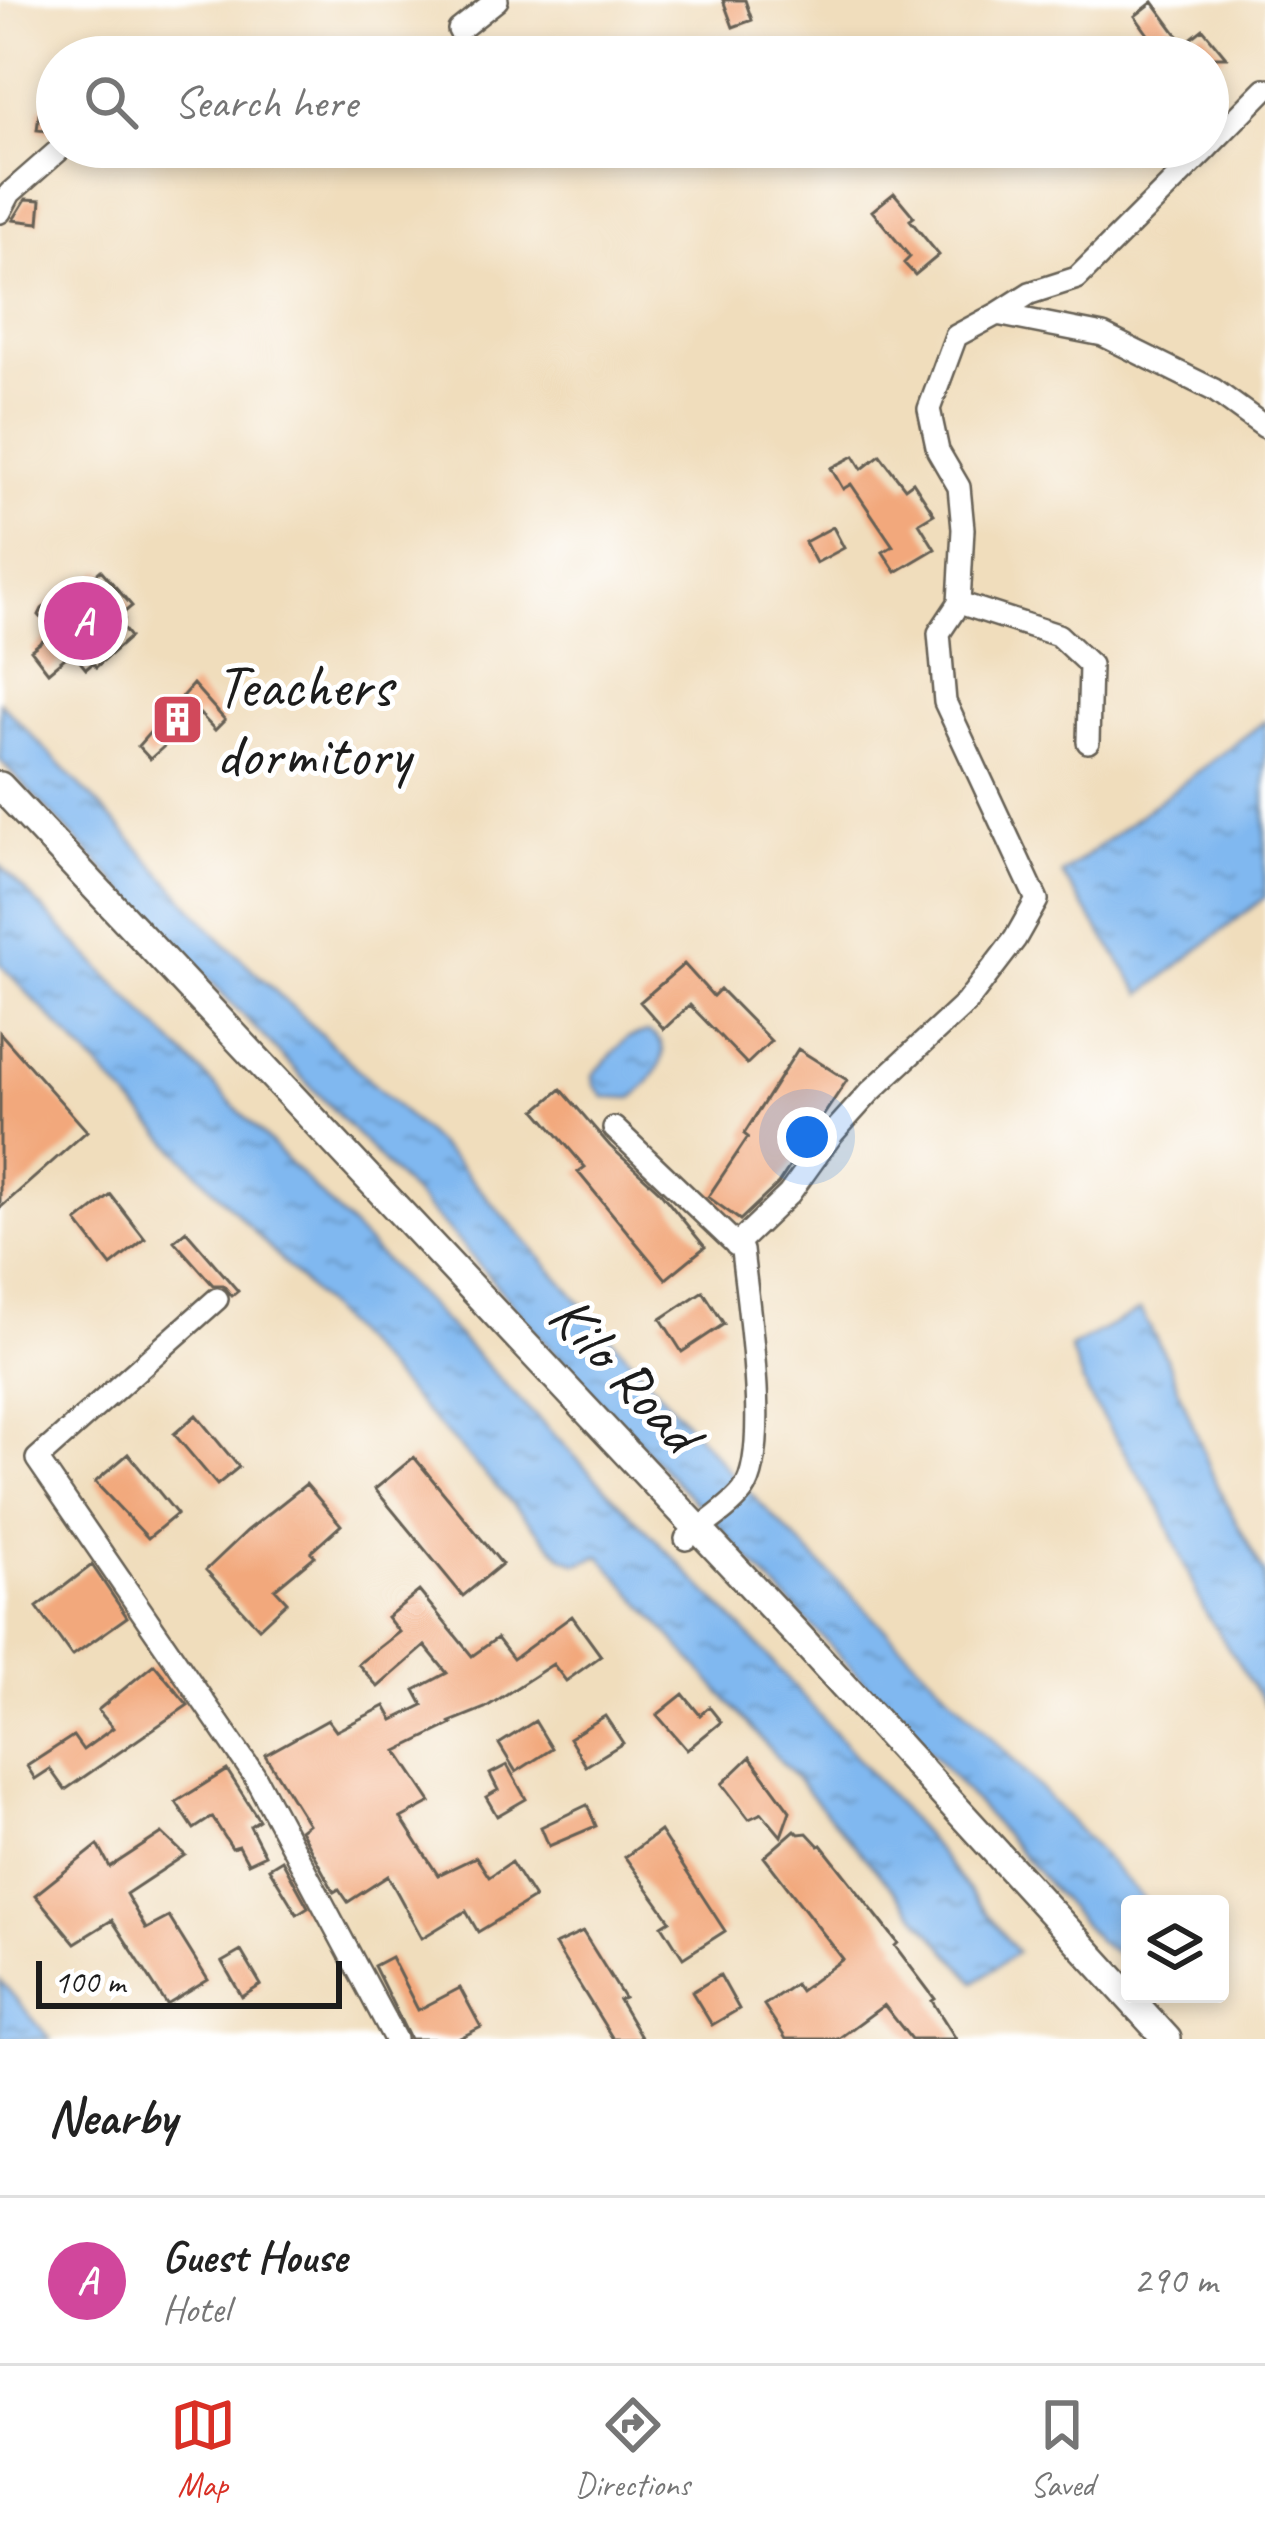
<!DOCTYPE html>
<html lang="en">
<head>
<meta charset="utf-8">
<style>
	body { margin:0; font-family:Caveat,sans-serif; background:#f2f2f2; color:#222 }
	.controls { position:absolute; right:36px; bottom:36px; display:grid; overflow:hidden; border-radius:12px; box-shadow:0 6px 18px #0003 }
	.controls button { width:108px; height:108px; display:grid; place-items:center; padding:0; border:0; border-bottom:3px solid #e0e0e0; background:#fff; color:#222; font:60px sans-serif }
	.scale { position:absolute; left:36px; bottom:30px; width:306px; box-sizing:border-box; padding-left:12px; border:6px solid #1c1c1c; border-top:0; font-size:33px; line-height:42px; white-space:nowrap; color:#1c1c1c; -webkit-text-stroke:9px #fff; paint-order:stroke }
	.you { position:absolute; left:807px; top:1137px; width:42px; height:42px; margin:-30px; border:9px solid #fff; border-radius:50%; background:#1a73e8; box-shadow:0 0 0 18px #1a73e833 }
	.badge { display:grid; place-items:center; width:78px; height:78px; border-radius:50%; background:#d93025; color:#fff; font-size:39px; font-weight:700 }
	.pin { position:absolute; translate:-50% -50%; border:6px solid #fff; box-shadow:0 3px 12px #0006 }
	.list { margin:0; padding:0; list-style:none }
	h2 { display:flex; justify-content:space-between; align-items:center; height:156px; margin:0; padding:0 48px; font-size:51px }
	h2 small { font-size:39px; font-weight:400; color:#767676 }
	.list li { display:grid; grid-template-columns:78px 1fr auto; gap:36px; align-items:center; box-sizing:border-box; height:168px; padding:0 48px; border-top:3px solid #e0e0e0 }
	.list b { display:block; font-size:45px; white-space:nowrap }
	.list p { margin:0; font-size:39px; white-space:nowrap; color:#767676 }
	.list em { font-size:39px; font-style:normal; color:#767676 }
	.icon { flex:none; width:66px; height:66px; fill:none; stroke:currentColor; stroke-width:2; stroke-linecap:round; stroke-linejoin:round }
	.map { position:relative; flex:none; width:1265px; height:2039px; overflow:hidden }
	.search { position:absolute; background:#fff; box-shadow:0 6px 18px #0003; left:36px; right:36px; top:36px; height:132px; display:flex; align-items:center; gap:30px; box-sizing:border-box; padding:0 42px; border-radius:66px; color:#767676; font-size:45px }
	.sheet { height:324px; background:#fff }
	nav { display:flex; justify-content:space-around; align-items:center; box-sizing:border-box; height:168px; border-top:3px solid #e0e0e0; background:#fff; font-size:33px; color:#767676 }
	nav a { display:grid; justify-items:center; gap:6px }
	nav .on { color:#d93025 }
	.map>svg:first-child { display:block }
</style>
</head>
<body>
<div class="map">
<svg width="1265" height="2039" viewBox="0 0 1265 2039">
	<defs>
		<pattern id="water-ripples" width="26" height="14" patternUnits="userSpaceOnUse" patternTransform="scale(3)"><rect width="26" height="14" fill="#80b8f0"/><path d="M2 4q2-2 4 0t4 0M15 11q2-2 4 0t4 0" fill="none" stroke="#6895c2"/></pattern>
	</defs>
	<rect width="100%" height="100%" fill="#fff"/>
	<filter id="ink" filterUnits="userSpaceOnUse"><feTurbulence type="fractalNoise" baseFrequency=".00833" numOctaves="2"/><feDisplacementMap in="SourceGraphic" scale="24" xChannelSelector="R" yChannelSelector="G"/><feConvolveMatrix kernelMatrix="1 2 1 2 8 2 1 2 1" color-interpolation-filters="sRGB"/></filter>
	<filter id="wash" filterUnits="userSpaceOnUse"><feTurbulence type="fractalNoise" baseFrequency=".004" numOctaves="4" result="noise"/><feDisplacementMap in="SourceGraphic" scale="48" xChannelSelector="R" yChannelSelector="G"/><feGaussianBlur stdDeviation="2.7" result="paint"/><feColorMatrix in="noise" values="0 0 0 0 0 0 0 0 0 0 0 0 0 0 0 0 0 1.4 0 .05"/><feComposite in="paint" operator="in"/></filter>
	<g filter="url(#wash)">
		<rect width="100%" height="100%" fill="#f0ddbc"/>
		<!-- water -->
		<path fill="url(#water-ripples)" stroke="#4e6a86" stroke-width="3" d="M0,702L118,825L218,937L457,1163L735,1478L983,1728L1148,1904H1130V1962L1100,1943L941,1763L547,1345L463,1246L0,760Z
			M1265,721V897L1142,994L1062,874Z
			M0,865L758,1645L927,1838L1017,1952L975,1982L600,1556L577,1564L563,1557L0,964Z
			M648,1032C681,1048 651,1082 633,1098L604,1097L594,1084L593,1075L627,1038Z
			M1140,1310L1166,1357L1217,1486L1265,1575V1705L1204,1610L1161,1509L1087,1393L1070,1348Z
			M0,1980L50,2039H0Z"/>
		<g id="blocks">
			<!-- building -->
			<path fill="#f2a87c" d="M723,0H745L752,20L733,27Z
				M1153,2L1184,44L1203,29L1226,57H1164L1135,16Z
				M40,107L57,109V132L37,130Z
				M894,193L914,217L910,220L939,255L915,275L904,263L910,257L872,211Z
				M26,199L41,200L39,223L13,220Z
				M880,455L905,488L913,482L934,514L919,523L935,549L896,572L883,552L893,546L851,484L843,489L831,468L854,456L862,469Z
				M833,527L844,548L816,563L805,542Z
				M101,570L132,606L121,615L124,619L119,623L130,637L96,667L93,663L86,669L72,652L48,672L31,650L54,632L39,615L42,609L73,583L82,586Z
				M193,684L225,720L215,730L200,714L150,759L138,746Z
				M684,964L713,996L720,989L771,1041L747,1064L690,1005L664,1029L640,1002Z
				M0,1033L87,1131L0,1208Z
				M798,1049L847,1080L778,1184L740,1220L708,1197L748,1137L744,1134Z
				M561,1089L610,1146L660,1192L705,1247L666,1279L578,1172L585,1167L536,1110Z
				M111,1195L145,1239L111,1266L77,1222Z
				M186,1231L238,1291L232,1296L223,1285H213L174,1241Z
				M703,1291L724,1324L682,1352L661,1319Z
				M196,1415L239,1467L217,1485L174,1434Z
				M128,1454L177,1514L148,1538L95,1482Z
				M414,1457L502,1564L463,1596L375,1489Z
				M306,1484L341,1525L311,1552L315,1556L275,1589L287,1602L259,1628L206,1570L247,1531Z
				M92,1565L127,1617L72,1656L37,1607Z
				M419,1591L472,1656L497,1638L513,1659L572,1616L601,1656L566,1681L553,1664L485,1708L450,1722L452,1724L397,1751L431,1802L401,1818L438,1875L476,1857L489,1877L511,1862L534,1898L478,1932L466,1911L422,1938L388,1876L348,1902L339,1889L334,1892L300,1830L308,1824L265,1755L328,1720L336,1731L385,1706L393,1720L423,1705L415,1690L447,1673L425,1646L378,1687L358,1664L399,1632L387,1617Z
				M154,1664L188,1705L65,1790L50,1769L35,1779L27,1766L73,1736L83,1750L113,1728L98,1710Z
				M683,1694L700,1715L709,1707L721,1722L687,1750L657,1715Z
				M605,1716L623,1743L586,1766L569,1738Z
				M535,1721L552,1749L516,1772L499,1744Z
				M750,1757L790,1811L781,1836L762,1813L749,1819L722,1784Z
				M507,1765L526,1799L497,1816L486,1797L498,1790L490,1774Z
				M227,1770L259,1820L250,1826L265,1855L248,1863L239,1846L232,1848L212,1817L194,1829L176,1802Z
				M587,1805L596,1826L549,1846L541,1827Z
				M795,1830L799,1834L807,1833L819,1846L821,1845L898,1943L895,1946L935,1999L932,2001L956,2039H911L884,2005L838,2039H786L764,2005L795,1984L800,1991L843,1959L764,1857Z
				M660,1831L725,1931L683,1958L662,1925L670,1920L625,1857Z
				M162,1833L185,1855L126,1894L146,1929L169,1917L208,1980L167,2005L112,1920L75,1943L35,1895L98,1845L110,1867Z
				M282,1860L308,1907L297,1914L269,1868Z
				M583,1932L624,1998L619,2000L642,2039H613L555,1945Z
				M241,1951L261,1985L242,1997L222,1962Z
				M391,1957L418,2010L460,1988L481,2027L458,2039H410L374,1966Z
				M720,1975L739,2009L712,2025L692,1992Z"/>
		</g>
	</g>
	<g filter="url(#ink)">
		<use href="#blocks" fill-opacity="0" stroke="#666054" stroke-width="3"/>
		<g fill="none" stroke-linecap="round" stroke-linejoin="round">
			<defs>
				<path id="minor" d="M459,30L497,0
					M1208,147L1265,89
					M0,212L10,193L58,151
					M997,314L1030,293L1077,278L1208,147
					M1088,742L1090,665L1058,635L959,603L963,529L959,487L938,451L929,409L956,336L997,314L1103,335L1214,390L1265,427
					M614,1128L742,1250C747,1301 772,1452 743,1491C729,1509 704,1524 686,1539
					M736,1245L789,1194L833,1133L870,1092L966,1003L1015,939L1037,900L945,702L939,633L959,603
					M217,1299L37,1459L254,1775L395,2039"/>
				<path id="tertiary" d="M0,786L795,1632L1167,2039"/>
			</defs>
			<!-- minor casing -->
			<use href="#minor" stroke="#666054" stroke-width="26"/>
			<!-- tertiary casing -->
			<use href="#tertiary" stroke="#666054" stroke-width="32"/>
			<!-- minor -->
			<use href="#minor" stroke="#fff" stroke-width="21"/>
			<!-- tertiary -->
			<use href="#tertiary" stroke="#fff" stroke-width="27"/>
		</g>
	</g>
	<!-- icons -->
	<defs>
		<symbol id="building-square" viewBox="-11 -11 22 22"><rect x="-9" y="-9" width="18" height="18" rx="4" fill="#d1495b" stroke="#fff"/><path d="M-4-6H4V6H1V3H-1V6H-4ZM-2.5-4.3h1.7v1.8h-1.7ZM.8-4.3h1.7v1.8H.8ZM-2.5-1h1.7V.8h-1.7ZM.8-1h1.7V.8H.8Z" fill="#fff"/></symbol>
	</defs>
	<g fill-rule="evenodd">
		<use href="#building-square" x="148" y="690" width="59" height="59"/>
	</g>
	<g text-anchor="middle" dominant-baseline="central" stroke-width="10" stroke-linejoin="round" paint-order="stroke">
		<!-- poi labels -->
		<g font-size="60" fill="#1c1c1c" stroke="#fff" text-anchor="start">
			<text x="216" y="686">Teachers<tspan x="216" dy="69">dormitory</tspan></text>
		</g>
		<!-- street labels -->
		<g font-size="60" fill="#1c1c1c" stroke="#fff">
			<text transform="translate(625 1373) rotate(47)">Kilo Road</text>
		</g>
	</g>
</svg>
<div class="controls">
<button><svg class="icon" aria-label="layers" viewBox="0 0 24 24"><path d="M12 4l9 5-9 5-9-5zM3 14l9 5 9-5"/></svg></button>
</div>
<div class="scale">100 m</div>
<div class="you"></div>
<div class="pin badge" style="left:83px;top:621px;background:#d1479c">A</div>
<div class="search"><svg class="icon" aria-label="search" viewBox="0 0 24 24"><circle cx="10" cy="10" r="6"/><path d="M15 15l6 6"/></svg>Search here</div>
</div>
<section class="sheet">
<h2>Nearby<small></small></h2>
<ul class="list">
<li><span class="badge" style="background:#d1479c">A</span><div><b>Guest House</b><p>Hotel</p></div><em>290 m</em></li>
</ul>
</section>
<nav>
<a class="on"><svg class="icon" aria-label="map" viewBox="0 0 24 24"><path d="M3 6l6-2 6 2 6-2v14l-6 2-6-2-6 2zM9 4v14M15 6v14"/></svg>Map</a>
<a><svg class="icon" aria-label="directions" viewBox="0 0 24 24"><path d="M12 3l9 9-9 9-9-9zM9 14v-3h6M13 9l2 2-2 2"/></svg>Directions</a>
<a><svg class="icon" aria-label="saved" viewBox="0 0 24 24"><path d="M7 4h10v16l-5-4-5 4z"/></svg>Saved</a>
</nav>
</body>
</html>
